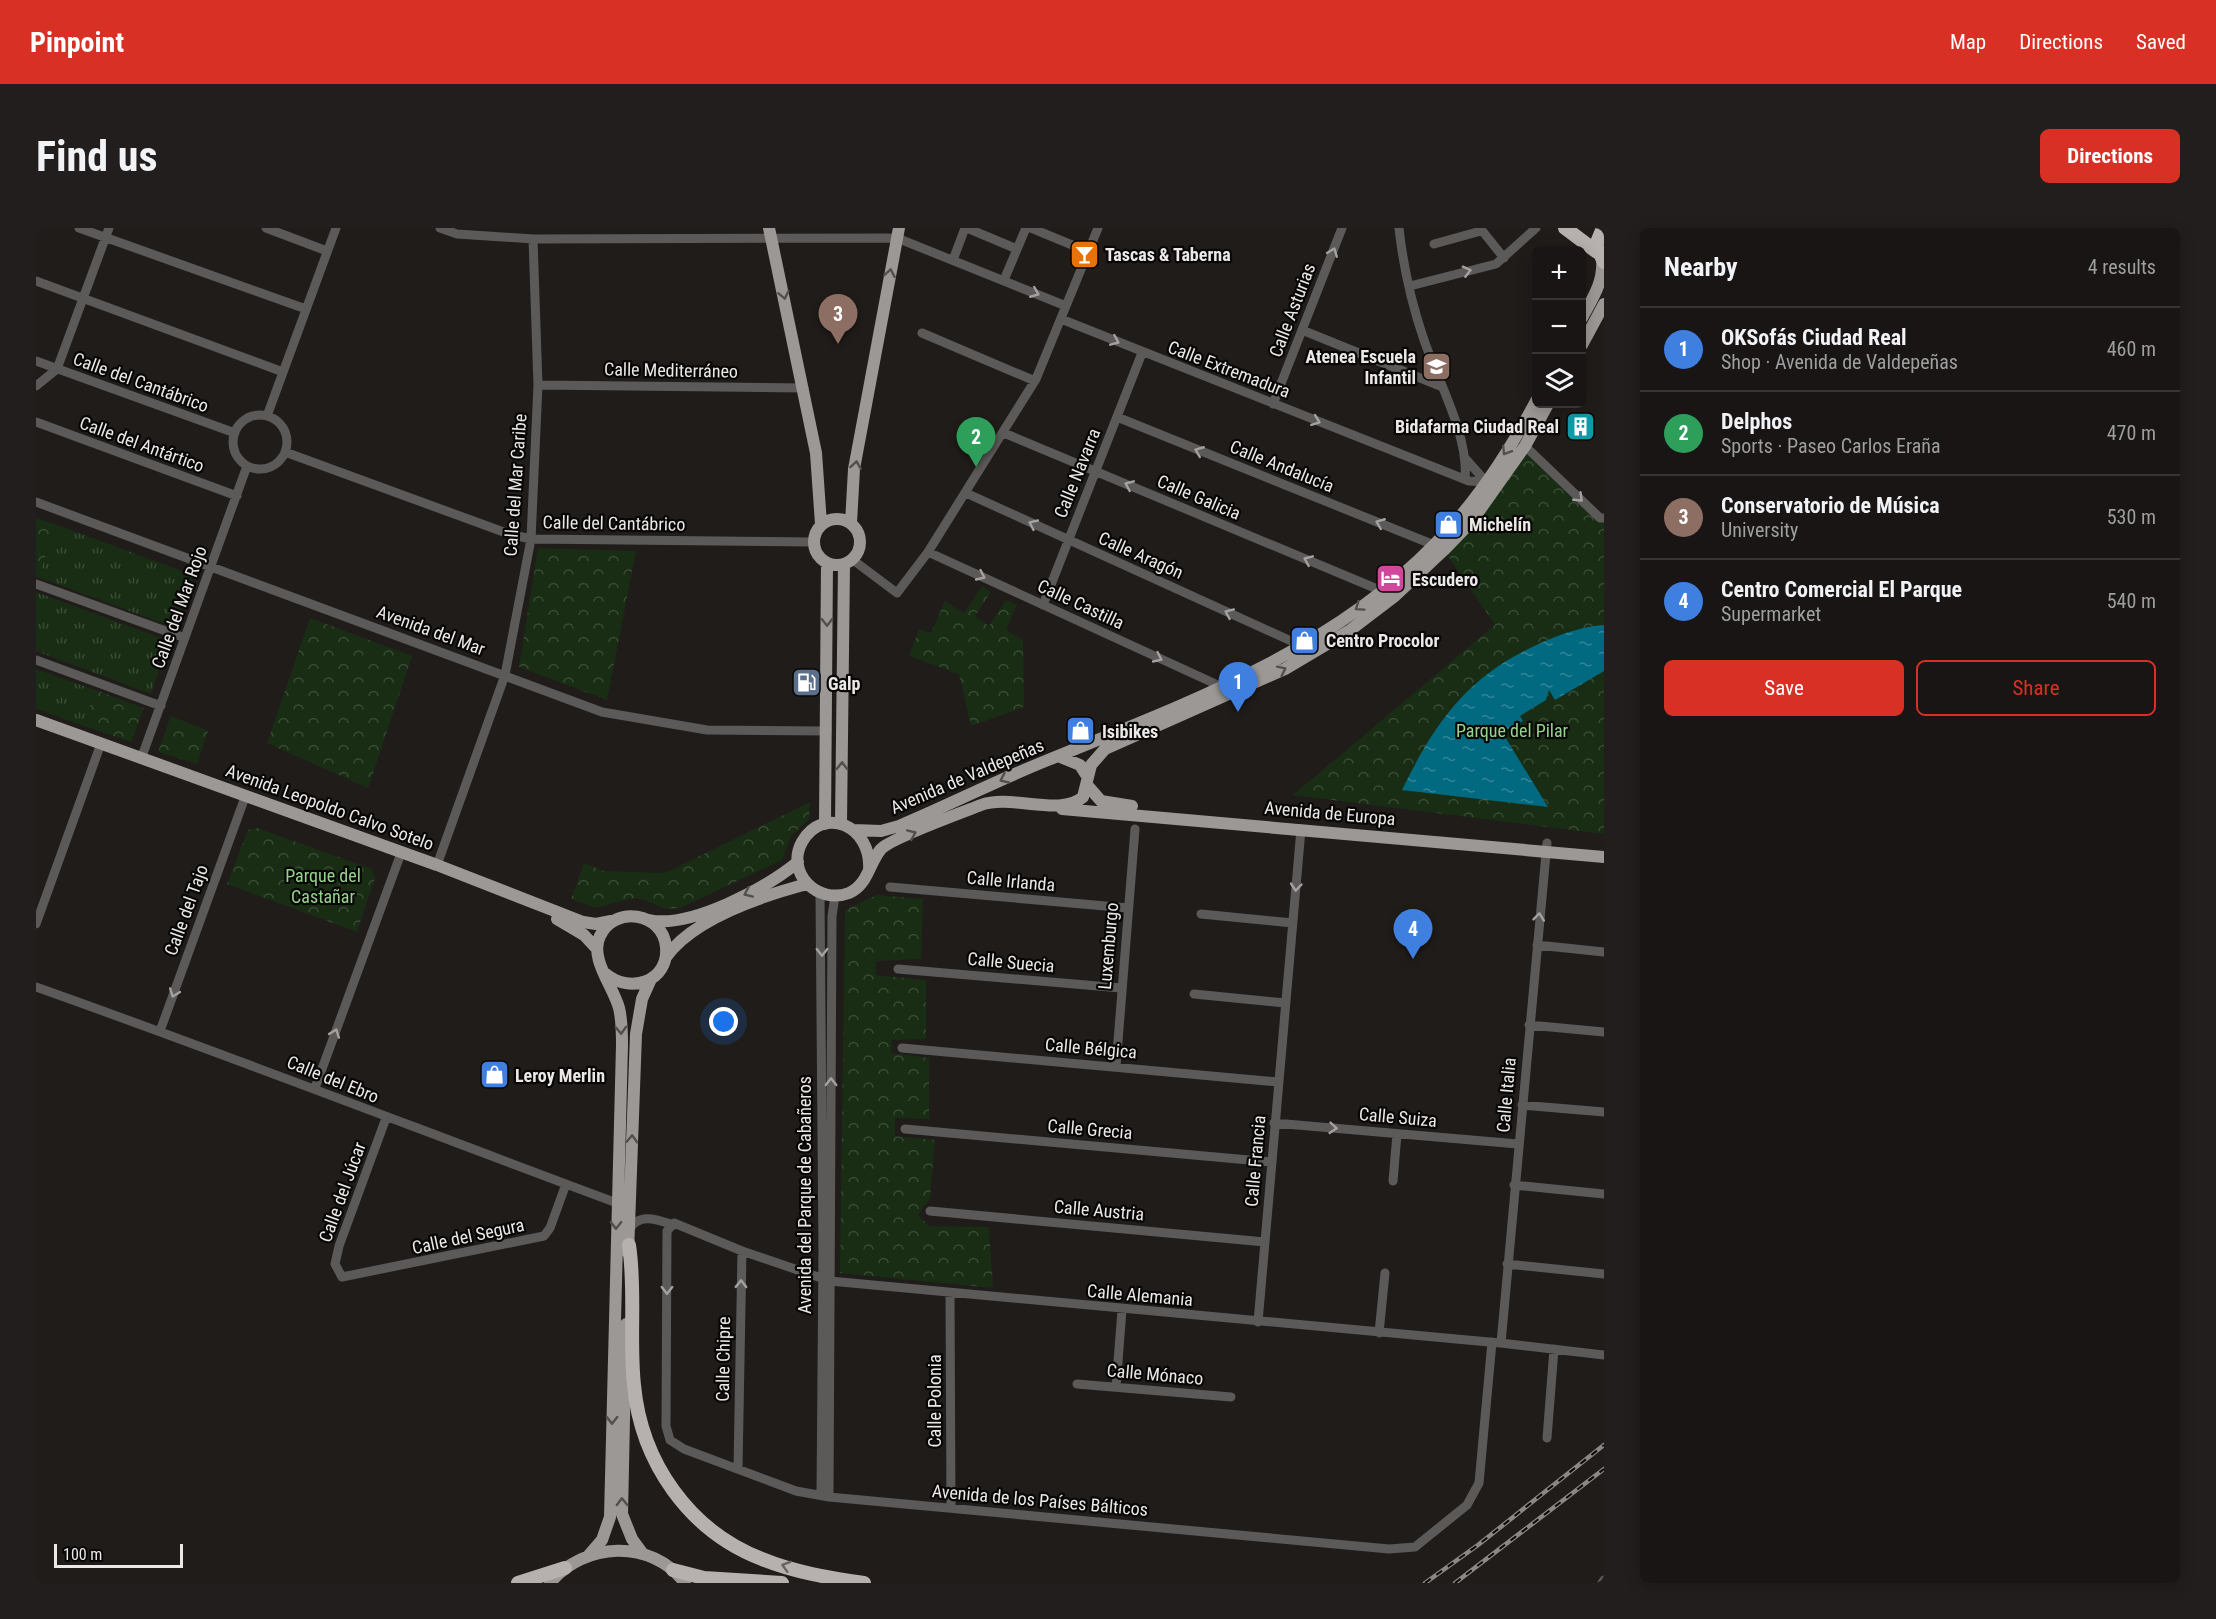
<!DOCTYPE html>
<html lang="en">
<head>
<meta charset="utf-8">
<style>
	body { margin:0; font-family:"Roboto Condensed",sans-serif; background:#211e1d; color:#f1f3f6 }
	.controls { position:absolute; right:18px; top:18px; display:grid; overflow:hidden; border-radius:9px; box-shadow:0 3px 15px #0003 }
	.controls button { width:54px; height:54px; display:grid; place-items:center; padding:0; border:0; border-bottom:2px solid #363434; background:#181514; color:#f1f3f6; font:30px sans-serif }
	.scale { position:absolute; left:18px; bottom:15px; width:129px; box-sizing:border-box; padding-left:6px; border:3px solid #ebe8e7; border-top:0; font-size:16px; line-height:21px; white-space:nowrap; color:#ebe8e7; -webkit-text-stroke:4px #080706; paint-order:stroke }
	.you { position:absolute; left:688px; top:794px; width:21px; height:21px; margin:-15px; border:4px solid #fff; border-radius:50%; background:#1a73e8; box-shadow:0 0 0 9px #1a73e833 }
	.badge { display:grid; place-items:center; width:39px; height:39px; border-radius:50%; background:#d93025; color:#fff; font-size:20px; font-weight:700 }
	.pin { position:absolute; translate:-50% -50px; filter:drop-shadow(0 2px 3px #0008) }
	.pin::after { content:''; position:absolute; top:32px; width:21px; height:18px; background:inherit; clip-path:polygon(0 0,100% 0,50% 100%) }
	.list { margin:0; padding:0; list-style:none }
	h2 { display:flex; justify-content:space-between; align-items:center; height:78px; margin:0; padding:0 24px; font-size:26px }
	h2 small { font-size:20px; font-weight:400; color:#9f9fa0 }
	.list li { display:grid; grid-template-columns:39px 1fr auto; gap:18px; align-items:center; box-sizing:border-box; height:84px; padding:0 24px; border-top:2px solid #363434 }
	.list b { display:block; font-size:22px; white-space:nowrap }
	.list p { margin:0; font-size:20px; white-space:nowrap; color:#9f9fa0 }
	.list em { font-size:20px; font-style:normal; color:#9f9fa0 }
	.actions { display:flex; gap:12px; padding:18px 24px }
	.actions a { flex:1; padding:14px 0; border:2px solid #d93025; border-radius:9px; text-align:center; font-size:21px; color:#d93025 }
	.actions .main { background:#d93025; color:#fff }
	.icon { flex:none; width:33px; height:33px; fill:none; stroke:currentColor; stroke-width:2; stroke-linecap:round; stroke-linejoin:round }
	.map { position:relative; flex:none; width:1568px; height:1355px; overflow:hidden; border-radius:9px }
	header { display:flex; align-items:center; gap:36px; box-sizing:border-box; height:84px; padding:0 30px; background:#d93025; color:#fff }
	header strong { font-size:28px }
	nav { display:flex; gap:33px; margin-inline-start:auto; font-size:21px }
	.intro { display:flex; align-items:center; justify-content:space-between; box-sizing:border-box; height:144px; padding:0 36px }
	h1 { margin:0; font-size:42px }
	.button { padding:15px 27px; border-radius:9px; background:#d93025; color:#fff; font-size:21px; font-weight:700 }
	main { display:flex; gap:36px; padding:0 36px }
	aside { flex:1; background:#181514; border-radius:9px; box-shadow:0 3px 15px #0003 }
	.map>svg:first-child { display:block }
</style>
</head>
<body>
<header>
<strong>Pinpoint</strong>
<nav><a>Map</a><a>Directions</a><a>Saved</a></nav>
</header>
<div class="intro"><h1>Find us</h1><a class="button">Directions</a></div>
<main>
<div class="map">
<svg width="1568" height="1355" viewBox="0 0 1568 1355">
	<defs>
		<pattern id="grass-tufts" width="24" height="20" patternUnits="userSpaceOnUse" patternTransform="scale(1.5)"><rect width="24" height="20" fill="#182d14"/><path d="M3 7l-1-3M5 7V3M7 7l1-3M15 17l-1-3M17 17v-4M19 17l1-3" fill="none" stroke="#3a4b36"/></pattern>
		<pattern id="forest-crowns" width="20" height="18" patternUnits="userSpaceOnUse" patternTransform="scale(1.5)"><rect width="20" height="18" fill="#182d14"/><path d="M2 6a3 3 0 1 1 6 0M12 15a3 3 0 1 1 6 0" fill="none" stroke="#3a4b36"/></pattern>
		<pattern id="water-ripples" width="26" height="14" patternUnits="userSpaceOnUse" patternTransform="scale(1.5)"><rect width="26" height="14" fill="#016980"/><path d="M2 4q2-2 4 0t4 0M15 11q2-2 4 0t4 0" fill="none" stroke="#338698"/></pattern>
	</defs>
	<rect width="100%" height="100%" fill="#201c1a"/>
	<!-- grass -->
	<path fill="url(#grass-tufts)" d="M21,297L157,347L137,399L2,349Z
		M0,364L133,413L115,466L0,423Z
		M0,441L59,462L48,498L0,481Z"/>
	<!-- forest -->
	<path fill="url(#forest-crowns)" d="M1489,218L1568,290V606L1257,567L1459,397L1408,322Z
		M0,290L21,297L2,349H0Z
		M502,320L600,323L571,472L483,439Z
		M946,358L955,364L939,388L953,398L970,372L981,377L970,402L987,412L988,479L935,498L923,446L873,428L883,401L895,405L909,373L928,385Z
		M274,390L376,428L332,560L231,515Z
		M59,462L108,480L95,514L48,498Z
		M135,488L172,503L161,536L122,524Z
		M774,574L773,591L755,608L746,632L644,680L629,681L609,672L598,670L559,680L535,671L548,635L568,643L629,645Z
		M221,600L336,641L339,650L321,704L191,656L212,602Z
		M841,667L887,671L885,731L840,733V747L890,752V811L856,812L855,825L893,830V891L859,890V908L899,912L894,970L882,987L893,998L953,999L957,1060L804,1045L809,682Z"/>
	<!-- water -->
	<path fill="url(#water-ripples)" d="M1568,397V443L1519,472L1513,462L1510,472L1484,488L1487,493L1466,504L1512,579L1366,562C1400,492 1433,446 1507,414C1526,406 1547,398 1568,397Z"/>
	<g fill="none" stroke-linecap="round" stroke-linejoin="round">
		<!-- minor -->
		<path stroke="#5c5a59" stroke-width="9" d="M43,0L270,81
			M230,0L291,23
			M404,0L421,6L497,11L861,10L1030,78
			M931,0L981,21
			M995,0L1053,24
			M1363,0C1367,37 1376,77 1388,112C1402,153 1433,208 1429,251
			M1444,0L1468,30
			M1398,16L1445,3
			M917,32L929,0
			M968,52L990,0
			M0,53L247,144
			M1374,58L1460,36L1500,0
			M1025,91L1433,253L1450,254
			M1266,102L1404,158
			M886,105L999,153
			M0,133L199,205
			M502,157L768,160
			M0,158L21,141L73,0
			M1237,176L1306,0
			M197 214a27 27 0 1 1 54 0a27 27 0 1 1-54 0Z
			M231,188L300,0
			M1081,189L1398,317
			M0,194L201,268
			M968,205L1346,363
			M1489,218L1564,290H1568
			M249,224L473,306L495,311L777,314
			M1428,229L1452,256
			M930,265L1266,418
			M0,274L566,484L671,502L791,503
			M892,324L1184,458
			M817,332L861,365L892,324L1000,151L1062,0
			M0,356L149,410
			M1007,377L1106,125
			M0,432L125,478
			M105,531L211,238
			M401,637L469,447L495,311L502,157L497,11
			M854,659L1092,680
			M784,666L787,1024L785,1267
			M1165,686L1257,695
			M0,696L63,521
			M1501,717L1568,724
			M862,741L1085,760
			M0,759C195,828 387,903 581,975
			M1158,766L1249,775
			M1493,797L1568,804
			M124,803L208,572
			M866,820L1242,854
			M1080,838L1099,601
			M279,860L364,628
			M1486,877L1568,884
			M350,890L303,1018L299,1036L306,1049L508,1008L514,1000L530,956
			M1238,895L1482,916
			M869,901L1235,934
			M1357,953L1361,906
			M1478,957L1568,966
			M894,983L1229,1014
			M593,1002C603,984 622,992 638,997
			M1471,1036L1568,1046
			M914,1065L915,1280
			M1222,1094L1265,601
			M1343,1105L1349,1045
			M1456,1114L1443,1255L1431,1277L1379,1319L1353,1321L793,1269L760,1263L648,1221L634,1212L630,1198L631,1003L638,995L706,1023L794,1053L1442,1113L1465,1115L1568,1127
			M1465,1115L1511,615
			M1041,1156L1195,1169
			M1080,1159L1086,1082
			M1511,1210L1518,1121
			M702,1240L706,1023
			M793,1269L796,688L799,668
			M1566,1355L1568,1352"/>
		<!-- major -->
		<path stroke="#9c9896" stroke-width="12" d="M733,0L780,225L785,296
			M1546,90C1556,71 1568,54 1566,32
			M1546,117L1568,76
			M778 314a23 23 0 1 1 46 0a23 23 0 1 1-46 0Z
			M815,295L818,241L863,0
			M0,492L401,637L547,694L560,696L575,693
			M1022,528L1044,537L1051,548
			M1051,557L1065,573L1096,578
			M1026,581L1568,629
			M789,596L791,335
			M805,596L808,336
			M818,602L845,603L863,598C913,577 962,552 1012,532C1147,477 1294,424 1398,317C1439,276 1473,224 1500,173
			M833,642C836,597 787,577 766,614C749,645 782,677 813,665C832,657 833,635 845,621C855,610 927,584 945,577C975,566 1025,589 1047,569L1055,537L1069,521L1249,441L1313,403L1359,368L1408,322L1436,293L1489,218L1512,176
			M521,691L548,707L561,721
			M613,692C654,701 730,660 762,634
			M630,729C657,691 726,668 771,656
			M592,1025L600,806L606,771L615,751
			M590,1096L586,1286L596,1311L607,1326
			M553,1327L566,1312L574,1289L586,817C586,804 586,792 583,780C577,758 553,730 564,708C578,677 627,684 630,719C633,754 594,766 570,746
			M514,1355C548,1314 615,1310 649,1355"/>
		<!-- highway -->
		<path stroke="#b6b0ae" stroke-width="14" d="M1529,0L1561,24
			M1567,0L1560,17L1568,34
			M593,1017C600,1063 593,1111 598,1157C605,1234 653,1303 726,1331C757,1344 794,1350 828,1355
			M637,1342L668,1350L746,1355
			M482,1355L529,1340"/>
		<defs>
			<path id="rail" d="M1389,1355L1442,1317L1568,1217
				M1419,1355L1568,1241"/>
		</defs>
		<!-- rail casing -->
		<use href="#rail" stroke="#8a8785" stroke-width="4.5"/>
		<!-- rail -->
		<use href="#rail" stroke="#080706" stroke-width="2" stroke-dasharray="7" stroke-linecap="butt"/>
	</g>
	<!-- one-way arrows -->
	<defs><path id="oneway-chevron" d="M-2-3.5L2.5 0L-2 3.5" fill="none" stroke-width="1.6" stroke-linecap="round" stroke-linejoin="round" transform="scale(1.5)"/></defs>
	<g stroke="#a4a1a0">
		<use href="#oneway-chevron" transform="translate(1297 24) rotate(-69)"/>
		<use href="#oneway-chevron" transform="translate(1431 43) rotate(-14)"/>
		<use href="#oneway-chevron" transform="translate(999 65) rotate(22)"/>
		<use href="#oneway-chevron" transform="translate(1079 113) rotate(23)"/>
		<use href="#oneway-chevron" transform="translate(1280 193) rotate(21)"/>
		<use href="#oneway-chevron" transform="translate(1163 223) rotate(-158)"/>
		<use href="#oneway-chevron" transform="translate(1093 257) rotate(-157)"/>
		<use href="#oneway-chevron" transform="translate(1543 270) rotate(44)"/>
		<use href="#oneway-chevron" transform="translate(1344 295) rotate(-158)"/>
		<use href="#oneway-chevron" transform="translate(997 296) rotate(-155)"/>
		<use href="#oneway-chevron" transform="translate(1272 332) rotate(-157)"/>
		<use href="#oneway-chevron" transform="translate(945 348) rotate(25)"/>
		<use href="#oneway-chevron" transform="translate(1193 385) rotate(-156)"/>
		<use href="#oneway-chevron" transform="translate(1122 430) rotate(25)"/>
		<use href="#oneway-chevron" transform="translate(1260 659) rotate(95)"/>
		<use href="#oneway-chevron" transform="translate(1503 689) rotate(-84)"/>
		<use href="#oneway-chevron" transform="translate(786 724) rotate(90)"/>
		<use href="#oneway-chevron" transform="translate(138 765) rotate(110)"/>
		<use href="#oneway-chevron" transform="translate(299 805) rotate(-70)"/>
		<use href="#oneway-chevron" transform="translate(795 854) rotate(-90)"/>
		<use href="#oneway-chevron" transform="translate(1297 900) rotate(5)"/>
		<use href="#oneway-chevron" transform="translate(705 1056) rotate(-89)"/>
		<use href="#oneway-chevron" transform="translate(631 1062) rotate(90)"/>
	</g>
	<g stroke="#52504e">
		<use href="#oneway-chevron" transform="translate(854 45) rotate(-80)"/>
		<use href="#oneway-chevron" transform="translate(748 67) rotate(78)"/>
		<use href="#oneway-chevron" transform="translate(1470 223) rotate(122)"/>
		<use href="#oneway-chevron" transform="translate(820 237) rotate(-81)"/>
		<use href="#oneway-chevron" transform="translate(1323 379) rotate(145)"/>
		<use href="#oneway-chevron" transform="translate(791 394) rotate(90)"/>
		<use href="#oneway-chevron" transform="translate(1246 442) rotate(-26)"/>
		<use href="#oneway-chevron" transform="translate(806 538) rotate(-89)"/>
		<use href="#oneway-chevron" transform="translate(968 551) rotate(155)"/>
		<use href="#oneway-chevron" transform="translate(876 606) rotate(-23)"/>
		<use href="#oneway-chevron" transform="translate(712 665) rotate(156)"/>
		<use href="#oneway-chevron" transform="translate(585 802) rotate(88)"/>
		<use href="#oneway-chevron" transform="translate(596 911) rotate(-88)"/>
		<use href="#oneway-chevron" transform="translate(580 997) rotate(91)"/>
		<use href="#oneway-chevron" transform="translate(576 1192) rotate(91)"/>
		<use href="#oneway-chevron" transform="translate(586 1274) rotate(-91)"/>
	</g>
	<use stroke="#686462" href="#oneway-chevron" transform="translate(750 1338) rotate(-164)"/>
	<!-- icons -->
	<defs>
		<symbol id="bar-square" viewBox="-11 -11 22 22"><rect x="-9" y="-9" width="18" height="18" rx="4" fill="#e8710a" stroke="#080706"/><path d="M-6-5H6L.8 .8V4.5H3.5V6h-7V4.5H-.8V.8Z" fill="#fff"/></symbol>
		<symbol id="school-square" viewBox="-11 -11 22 22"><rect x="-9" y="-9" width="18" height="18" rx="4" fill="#8d6e63" stroke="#080706"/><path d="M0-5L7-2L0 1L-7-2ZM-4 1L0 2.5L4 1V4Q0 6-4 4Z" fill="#fff"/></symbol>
		<symbol id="building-square" viewBox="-11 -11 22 22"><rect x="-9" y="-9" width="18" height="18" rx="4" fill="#0f9aa8" stroke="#080706"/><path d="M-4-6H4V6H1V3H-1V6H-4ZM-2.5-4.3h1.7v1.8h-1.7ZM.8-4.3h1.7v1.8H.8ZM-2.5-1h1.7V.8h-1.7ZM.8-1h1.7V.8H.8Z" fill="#fff"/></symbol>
		<symbol id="shop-square" viewBox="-11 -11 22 22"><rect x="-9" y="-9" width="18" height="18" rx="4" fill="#3f7fe0" stroke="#080706"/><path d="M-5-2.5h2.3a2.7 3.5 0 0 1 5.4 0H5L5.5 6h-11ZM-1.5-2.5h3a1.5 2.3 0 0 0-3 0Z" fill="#fff"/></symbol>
		<symbol id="hotel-square" viewBox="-11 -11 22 22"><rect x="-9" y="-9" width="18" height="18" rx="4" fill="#d1479c" stroke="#080706"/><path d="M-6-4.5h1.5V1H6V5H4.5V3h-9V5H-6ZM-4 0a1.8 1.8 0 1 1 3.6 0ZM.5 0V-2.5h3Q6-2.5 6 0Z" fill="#fff"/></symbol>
		<symbol id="fuel-square" viewBox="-11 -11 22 22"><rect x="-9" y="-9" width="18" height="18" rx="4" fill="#5c6f8a" stroke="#080706"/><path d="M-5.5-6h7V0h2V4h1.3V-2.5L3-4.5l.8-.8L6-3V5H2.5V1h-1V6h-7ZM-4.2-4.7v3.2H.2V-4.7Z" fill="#fff"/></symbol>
	</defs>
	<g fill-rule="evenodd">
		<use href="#bar-square" x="1032" y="10" width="33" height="33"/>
		<use href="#school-square" x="1384" y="122" width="33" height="33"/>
		<use href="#building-square" x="1528" y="182" width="33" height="33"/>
		<use href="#shop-square" x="1396" y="280" width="33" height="33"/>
		<use href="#hotel-square" x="1338" y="334" width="33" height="33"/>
		<use href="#shop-square" x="1252" y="396" width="33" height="33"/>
		<use href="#fuel-square" x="754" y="438" width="33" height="33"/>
		<use href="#shop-square" x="1028" y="486" width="33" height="33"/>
		<use href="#shop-square" x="442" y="830" width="33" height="33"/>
	</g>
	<g text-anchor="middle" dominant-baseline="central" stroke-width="4.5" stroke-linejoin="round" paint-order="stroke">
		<!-- poi labels -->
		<g font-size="18" font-weight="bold" fill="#ebe8e7" stroke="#080706" text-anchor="start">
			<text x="1069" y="26">Tascas &amp; Taberna</text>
			<text x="1380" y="128" text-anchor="end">Atenea Escuela<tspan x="1380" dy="21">Infantil</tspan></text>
			<text x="1523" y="198" text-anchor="end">Bidafarma Ciudad Real</text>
			<text x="1433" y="296">Michelín</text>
			<text x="1376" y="351">Escudero</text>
			<text x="1290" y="412">Centro Procolor</text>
			<text x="792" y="455">Galp</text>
			<text x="1066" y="503">Isibikes</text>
			<text x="479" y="847">Leroy Merlin</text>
		</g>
		<!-- street labels -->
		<g font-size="18" fill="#ebe8e7" stroke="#080706">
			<text transform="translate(1256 82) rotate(-69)">Calle Asturias</text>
			<text transform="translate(1193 141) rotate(21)">Calle Extremadura</text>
			<text transform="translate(635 142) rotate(1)">Calle Mediterráneo</text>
			<text transform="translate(105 154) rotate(20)">Calle del Cantábrico</text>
			<text transform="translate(106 216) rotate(20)">Calle del Antártico</text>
			<text transform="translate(1246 238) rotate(22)">Calle Andalucía</text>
			<text transform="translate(1041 245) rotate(-68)">Calle Navarra</text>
			<text transform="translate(479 257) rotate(-86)">Calle del Mar Caribe</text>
			<text transform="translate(1163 269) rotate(23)">Calle Galicia</text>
			<text transform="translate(578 295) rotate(1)">Calle del Cantábrico</text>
			<text transform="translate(1105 327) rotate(24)">Calle Aragón</text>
			<text transform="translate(1045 376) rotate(25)">Calle Castilla</text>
			<text transform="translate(143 379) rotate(-70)">Calle del Mar Rojo</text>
			<text transform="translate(395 402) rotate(20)">Avenida del Mar</text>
			<text transform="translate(931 548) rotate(-23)">Avenida de Valdepeñas</text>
			<text transform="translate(294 579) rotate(20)">Avenida Leopoldo Calvo Sotelo</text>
			<text transform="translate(1294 585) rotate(5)">Avenida de Europa</text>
			<text transform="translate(975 653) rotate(5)">Calle Irlanda</text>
			<text transform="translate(150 682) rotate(-70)">Calle del Tajo</text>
			<text transform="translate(1072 718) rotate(-85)">Luxemburgo</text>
			<text transform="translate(975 734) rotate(5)">Calle Suecia</text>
			<text transform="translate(1055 820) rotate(5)">Calle Bélgica</text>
			<text transform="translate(297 851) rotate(22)">Calle del Ebro</text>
			<text transform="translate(1470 867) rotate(-85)">Calle Italia</text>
			<text transform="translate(1362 889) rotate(5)">Calle Suiza</text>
			<text transform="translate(1054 901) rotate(5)">Calle Grecia</text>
			<text transform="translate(1219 933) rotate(-85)">Calle Francia</text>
			<text transform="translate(306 964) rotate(-70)">Calle del Júcar</text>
			<text transform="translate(768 967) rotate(-90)">Avenida del Parque de Cabañeros</text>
			<text transform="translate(1063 982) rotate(5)">Calle Austria</text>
			<text transform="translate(432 1008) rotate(-12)">Calle del Segura</text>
			<text transform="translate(1104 1067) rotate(5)">Calle Alemania</text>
			<text transform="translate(687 1131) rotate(-89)">Calle Chipre</text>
			<text transform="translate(1119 1146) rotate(5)">Calle Mónaco</text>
			<text transform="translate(898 1173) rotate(-90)">Calle Polonia</text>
			<text transform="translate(1004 1272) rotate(5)">Avenida de los Países Bálticos</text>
		</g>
		<!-- park labels -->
		<g font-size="18" fill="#95d48c" stroke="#080706">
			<text x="1476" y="502">Parque del Pilar</text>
			<text x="287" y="647">Parque del<tspan x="287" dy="21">Castañar</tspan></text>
		</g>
	</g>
</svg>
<div class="controls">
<button>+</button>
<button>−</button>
<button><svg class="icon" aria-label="layers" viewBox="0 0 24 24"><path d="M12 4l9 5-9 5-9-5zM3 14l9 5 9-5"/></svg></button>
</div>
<div class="scale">100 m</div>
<div class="you"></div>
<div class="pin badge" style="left:1202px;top:484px;background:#3f7fe0">1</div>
<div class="pin badge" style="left:940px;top:239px;background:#2e9e5b">2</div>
<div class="pin badge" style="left:802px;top:116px;background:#8d6e63">3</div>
<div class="pin badge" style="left:1377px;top:731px;background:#3f7fe0">4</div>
</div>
<aside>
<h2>Nearby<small>4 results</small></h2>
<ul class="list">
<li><span class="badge" style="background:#3f7fe0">1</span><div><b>OKSofás Ciudad Real</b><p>Shop · Avenida de Valdepeñas</p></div><em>460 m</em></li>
<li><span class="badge" style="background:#2e9e5b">2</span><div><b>Delphos</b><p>Sports · Paseo Carlos Eraña</p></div><em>470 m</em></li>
<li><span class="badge" style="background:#8d6e63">3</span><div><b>Conservatorio de Música</b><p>University</p></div><em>530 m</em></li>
<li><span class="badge" style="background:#3f7fe0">4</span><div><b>Centro Comercial El Parque</b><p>Supermarket</p></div><em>540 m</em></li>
</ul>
<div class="actions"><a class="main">Save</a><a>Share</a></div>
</aside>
</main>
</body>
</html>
